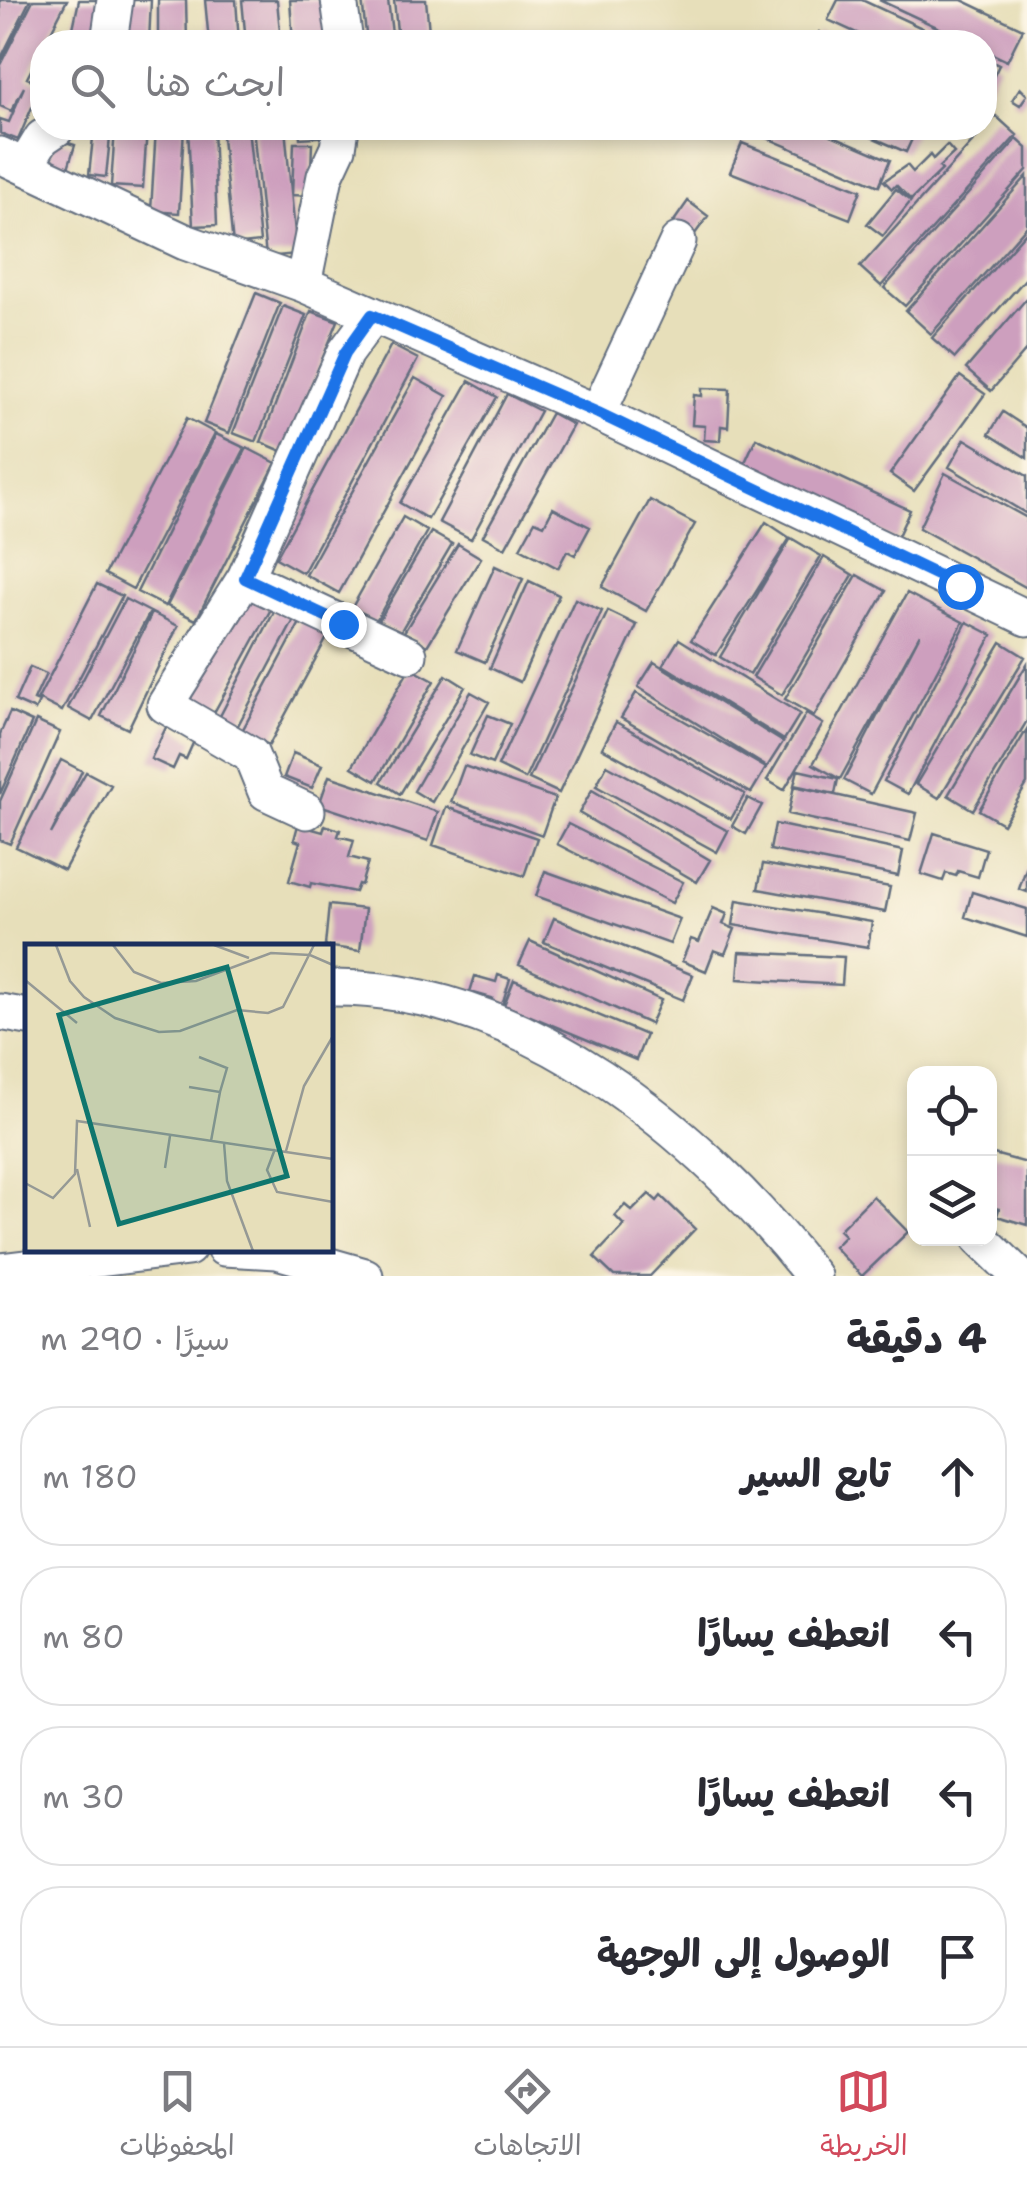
<!DOCTYPE html>
<html lang="ar">
<head>
<meta charset="utf-8">
<style>
	body { margin:0; font-family:"Shantell Sans","Playpen Sans Arabic",sans-serif; background:#f7f7f7; color:#2b2b33; direction:rtl }
	.controls { position:absolute; right:30px; bottom:30px; display:grid; overflow:hidden; border-radius:20px; box-shadow:0 5px 15px #0003 }
	.controls button { width:90px; height:90px; display:grid; place-items:center; padding:0; border:0; border-bottom:2px solid #e1e1e2; background:#fff; color:#2b2b33; font:50px sans-serif }
	.stop { position:absolute; width:30px; height:30px; margin:-22px; border:8px solid #1a73e8; border-radius:50%; background:#fff }
	.stop.end { background:#1a73e8; border-color:#fff; box-shadow:0 2px 10px #0008 }
	.list { margin:0; padding:0; list-style:none }
	h2 { display:flex; justify-content:space-between; align-items:center; height:130px; margin:0; padding:0 40px; font-size:42px }
	h2 small { font-size:32px; font-weight:400; color:#7c7c81 }
	.list li { display:grid; grid-template-columns:65px 1fr auto; gap:30px; align-items:center; box-sizing:border-box; height:140px; margin:0 20px 20px; padding:0 20px; border:2px solid #e1e1e2; border-radius:40px }
	.list b { display:block; font-size:38px; white-space:nowrap }
	.list em { font-size:32px; font-style:normal; color:#7c7c81 }
	.icon { flex:none; width:55px; height:55px; fill:none; stroke:currentColor; stroke-width:2; stroke-linecap:round; stroke-linejoin:round }
	.map { position:relative; flex:none; width:1027px; height:1276px; overflow:hidden; direction:ltr }
	.search { position:absolute; background:#fff; box-shadow:0 5px 15px #0003; left:30px; right:30px; top:30px; height:110px; display:flex; align-items:center; gap:25px; box-sizing:border-box; padding:0 35px; border-radius:40px; color:#7c7c81; font-size:38px }
	.sheet { height:770px; background:#fff }
	nav { display:flex; justify-content:space-around; align-items:center; box-sizing:border-box; height:140px; border-top:2px solid #e1e1e2; background:#fff; font-size:28px; color:#7c7c81 }
	nav a { display:grid; justify-items:center; gap:5px }
	nav .on { color:#d1495b }
	.map>svg:first-child { display:block }
</style>
</head>
<body>
<div class="map">
<svg width="1027" height="1276" viewBox="0 0 1027 1276">
	<rect width="100%" height="100%" fill="#fcf5e5"/>
	<filter id="ink" filterUnits="userSpaceOnUse"><feTurbulence type="fractalNoise" baseFrequency=".01" numOctaves="2"/><feDisplacementMap in="SourceGraphic" scale="20" xChannelSelector="R" yChannelSelector="G"/><feConvolveMatrix kernelMatrix="1 2 1 2 8 2 1 2 1" color-interpolation-filters="sRGB"/></filter>
	<filter id="wash" filterUnits="userSpaceOnUse"><feTurbulence type="fractalNoise" baseFrequency=".0048" numOctaves="4" result="noise"/><feDisplacementMap in="SourceGraphic" scale="40" xChannelSelector="R" yChannelSelector="G"/><feGaussianBlur stdDeviation="2.25" result="paint"/><feColorMatrix in="noise" values="0 0 0 0 0 0 0 0 0 0 0 0 0 0 0 0 0 1.4 0 .05"/><feComposite in="paint" operator="in"/></filter>
	<g filter="url(#wash)">
		<rect width="100%" height="100%" fill="#e7dfba"/>
		<g id="blocks">
			<!-- building -->
			<path fill="#cd9fbe" d="M0,0H30L0,60Z
				M33,0H67L27,78L42,84L18,140L0,133V119L9,122L24,87L11,111L0,106V65Z
				M79,0H100L99,38L72,33Z
				M124,0H151L149,42H123Z
				M158,0H186L187,42H158Z
				M205,0H236L239,42H209Z
				M242,0H277L281,42H246Z
				M290,0H325L328,42H293Z
				M362,0H388L393,42H367Z
				M394,0H426L430,42H398Z
				M838,0H862L952,42H876L828,20Z
				M879,0H962L1023,29L1007,61L984,50V42H969Z
				M819,32L840,42H814Z
				M984,58L999,65L984,96Z
				M1020,88L1027,95L1020,105L1012,100Z
				M996,116L1017,135L881,286L860,267Z
				M94,128H111L106,177L89,175Z
				M115,128H147L143,188L111,186Z
				M156,128H184L179,213L151,211Z
				M188,128H213L217,225L193,226Z
				M221,128H248L260,242L233,245Z
				M253,128H285L297,254L266,257Z
				M299,128H334V136L300,138Z
				M744,128H815L890,160L879,186Z
				M851,128H917L906,152Z
				M56,139L75,145L68,168L48,161Z
				M1017,139L1027,148V170L905,306L884,288Z
				M294,143H312L310,196L292,195Z
				M742,143L861,190L850,219L730,172Z
				M947,145L954,153L939,167L942,170L911,200L896,185L892,189L884,181L907,165L913,172L930,155L933,159Z
				M1027,176V226L931,334L906,311Z
				M896,189L911,201L883,236L867,224Z
				M688,201L708,216L692,238L672,224Z
				M1027,231V277L955,358L932,338Z
				M256,293L280,303L229,433L204,423Z
				M1027,298V349L991,391L966,369Z
				M283,306L306,315L256,442L233,433Z
				M311,311L338,321L284,452L261,442Z
				M391,345L418,359L303,573L276,558Z
				M960,376L985,394L914,491L890,474Z
				M415,378L447,396L339,593L306,575Z
				M469,381L497,397L428,519L400,503Z
				M702,388L730,389L728,427L721,426L720,441L704,440L705,426L692,425L694,395L702,396Z
				M507,394L540,411L471,539L439,522Z
				M1003,412L1027,428V458L989,434Z
				M551,413L573,425L505,548L483,536Z
				M187,418L215,433L133,589L105,574Z
				M216,434L245,448L165,606L137,592Z
				M756,438L910,510L896,540L742,469Z
				M965,439L1027,476V514L949,467Z
				M247,448L276,463L196,620L167,606Z
				M945,473L1027,518V588L919,528Z
				M650,500L695,524L646,611L602,587Z
				M553,508L590,527L575,555L567,551L558,568L520,548L535,521L544,525Z
				M403,517L427,531L374,624L350,611Z
				M766,522L790,538L716,655L691,640Z
				M431,532L452,544L399,634L378,622Z
				M791,538L821,556L750,675L720,657Z
				M458,544L481,558L427,646L404,632Z
				M824,557L853,575L782,695L753,677Z
				M495,566L523,579L485,662L457,650Z
				M857,575L886,591L814,716L785,699Z
				M529,581L559,595L520,682L490,668Z
				M97,584L122,596L62,711L38,699Z
				M907,593L963,622L871,794L844,780L920,634L840,779L813,764Z
				M246,596L271,609L211,718L187,705Z
				M125,599L150,612L92,721L68,708Z
				M575,599L602,611L525,779L498,766Z
				M276,608L295,618L236,729L218,720Z
				M608,611L637,625L559,793L529,779Z
				M152,613L178,626L128,729L101,716Z
				M302,619L329,634L269,745L242,731Z
				M967,622L992,635L908,794L884,781Z
				M679,639L800,714L784,740L663,665Z
				M1001,642L1025,657L939,798L916,784Z
				M654,662L783,742L767,767L638,687Z
				M1027,664V721L973,810L948,795Z
				M30,667L46,674L34,700L39,702L35,710L15,701Z
				M410,668L434,681L376,781L352,767Z
				M446,675L465,687L400,794L381,782Z
				M471,692L489,702L432,802L414,791Z
				M636,693L766,768L751,793L621,718Z
				M10,712L32,722L0,794V734Z
				M806,714L823,724L784,790L767,780Z
				M488,715L510,724L492,764L470,755Z
				M36,721L60,732L10,844L0,840V801Z
				M616,722L745,794L731,819L602,748Z
				M168,723L194,741L186,759L179,756L173,769L151,759Z
				M1027,729V784L1003,824L979,810Z
				M293,753L322,765L312,788L284,777Z
				M61,760L82,771L51,834L86,772L111,785L64,870L16,847Z
				M607,765L728,831L717,852L596,786Z
				M464,766L555,798L542,835L451,802Z
				M798,770L838,779L835,794L794,785Z
				M329,776L438,812L428,841L319,805Z
				M794,786L917,813L910,841L788,814Z
				M592,790L710,860L697,882L579,813Z
				M748,798L762,805L746,834L732,826Z
				M446,807L537,838L524,876L433,845Z
				M568,824L683,882L672,903L557,844Z
				M775,824L903,851L898,876L770,850Z
				M298,825L323,832L325,825L340,830L338,836L354,840L349,857L368,862L361,885L358,884L355,892L311,883L310,887L289,881L300,842L294,840Z
				M934,833L986,849L978,877L958,871L956,876L946,873L943,881L921,874Z
				M763,864L890,887L885,912L758,889Z
				M1027,866V892L1019,889Z
				M545,871L680,919L670,944L536,896Z
				M972,892L1027,909V937L965,917Z
				M737,900L872,922L868,947L733,925Z
				M329,905L365,909L360,951L325,946Z
				M713,908L727,914L723,924L735,929L725,954L714,950L706,971L682,961L691,939L699,942Z
				M554,918L693,975L683,1000L544,942Z
				M530,941L661,1000L650,1024L519,965Z
				M740,952L844,957L842,985L738,979Z
				M498,975L510,979L499,1014L488,1011L492,998L470,992L475,976L496,982Z
				M514,980L646,1035L636,1060L504,1005Z
				M990,1153L1027,1163V1225L997,1216L999,1209L990,1207Z
				M649,1194L657,1201L661,1196L695,1229L650,1276H614L594,1257L624,1225L615,1216L625,1205L632,1211Z
				M873,1196L908,1232L862,1276L834,1247L845,1236L839,1230Z"/>
		</g>
	</g>
	<g filter="url(#ink)">
		<use href="#blocks" fill-opacity="0" stroke="#626d7e" stroke-width="2.5"/>
		<g fill="none" stroke-linecap="round" stroke-linejoin="round">
			<defs>
				<path id="minor" d="M339,0L345,42
					M109,42L115,0
					M0,155L185,242L303,284L598,413L1027,618
					M25,166L42,138L57,128
					M303,284L325,176L338,148L341,128
					M373,315L345,353L245,578L409,655
					M598,413L678,241
					M245,578L165,705L251,755L266,792L307,811
					M330,988C522,986 700,1132 813,1276
					M0,1012L28,1017
					M980,1238L1019,1276
					M224,1248L277,1251L365,1276
					M0,1271L188,1248"/>
			</defs>
			<!-- minor casing -->
			<use href="#minor" stroke="#626d7e" stroke-width="39"/>
			<!-- minor -->
			<use href="#minor" stroke="#fff" stroke-width="35"/>
		</g>
	</g>
	<g fill="none" stroke-linecap="round" stroke-linejoin="round" filter="url(#ink)">
		<!-- route -->
		<path stroke="#1a73e8" stroke-width="12" d="M343,624L245,578L345,353L372,315L598,413L960,586"/>
	</g>
	<!-- overview -->
	<g transform="translate(25 944)">
		<rect width="308" height="308" fill="#e7dfba"/>
		<path fill="none" stroke="#959995" stroke-width="2.5" d="M31,1L45,37L59,53L90,74L134,88L155,87L212,66L243,69L258,63L289,1M88,1L109,28L136,39L171,37L246,9L285,11L308,21M189,1L224,14M0,36L52,79M174,113L202,124L195,148M164,143L195,148L186,197M199,199L202,237L228,307M250,205L242,226L252,248L308,258M261,207L279,142L308,92M140,224L145,192M52,225L65,283M0,239L28,254L50,230L52,177L308,215"/>
		<path fill="#0f766e" fill-opacity="0.15" stroke="#0f766e" stroke-width="5" d="M202,23L262,232L94,280L34,71Z"/>
		<rect width="308" height="308" fill="none" stroke="#1b2f5e" stroke-width="5"/>
	</g>
</svg>
<div class="controls">
<button><svg class="icon" aria-label="locate" viewBox="0 0 24 24"><circle cx="12" cy="12" r="6"/><path d="M12 2v4M12 18v4M2 12h4M18 12h4"/></svg></button>
<button><svg class="icon" aria-label="layers" viewBox="0 0 24 24"><path d="M12 4l9 5-9 5-9-5zM3 14l9 5 9-5"/></svg></button>
</div>
<div class="stop" style="left:960px;top:586px"></div>
<div class="stop end" style="left:343px;top:624px"></div>
<div class="search"><svg class="icon" aria-label="search" viewBox="0 0 24 24"><circle cx="10" cy="10" r="6"/><path d="M15 15l6 6"/></svg>ابحث هنا</div>
</div>
<section class="sheet">
<h2>4 دقيقة<small>سيرًا · 290 m</small></h2>
<ul class="list">
<li><svg class="icon" aria-label="ahead" viewBox="0 0 24 24"><path d="M12 20V5M6 11l6-6 6 6"/></svg><div><b>تابع السير</b></div><em>180 m</em></li>
<li><svg class="icon" aria-label="left" viewBox="0 0 24 24"><path d="M17 20v-9H6M10 6l-5 5 5 5"/></svg><div><b>انعطف يسارًا</b></div><em>80 m</em></li>
<li><svg class="icon" aria-label="left" viewBox="0 0 24 24"><path d="M17 20v-9H6M10 6l-5 5 5 5"/></svg><div><b>انعطف يسارًا</b></div><em>30 m</em></li>
<li><svg class="icon" aria-label="arrive" viewBox="0 0 24 24"><path d="M6 21V4h12l-3 4 3 4H6"/></svg><div><b>الوصول إلى الوجهة</b></div></li>
</ul>
</section>
<nav>
<a class="on"><svg class="icon" aria-label="map" viewBox="0 0 24 24"><path d="M3 6l6-2 6 2 6-2v14l-6 2-6-2-6 2zM9 4v14M15 6v14"/></svg>الخريطة</a>
<a><svg class="icon" aria-label="directions" viewBox="0 0 24 24"><path d="M12 3l9 9-9 9-9-9zM9 14v-3h6M13 9l2 2-2 2"/></svg>الاتجاهات</a>
<a><svg class="icon" aria-label="saved" viewBox="0 0 24 24"><path d="M7 4h10v16l-5-4-5 4z"/></svg>المحفوظات</a>
</nav>
</body>
</html>
